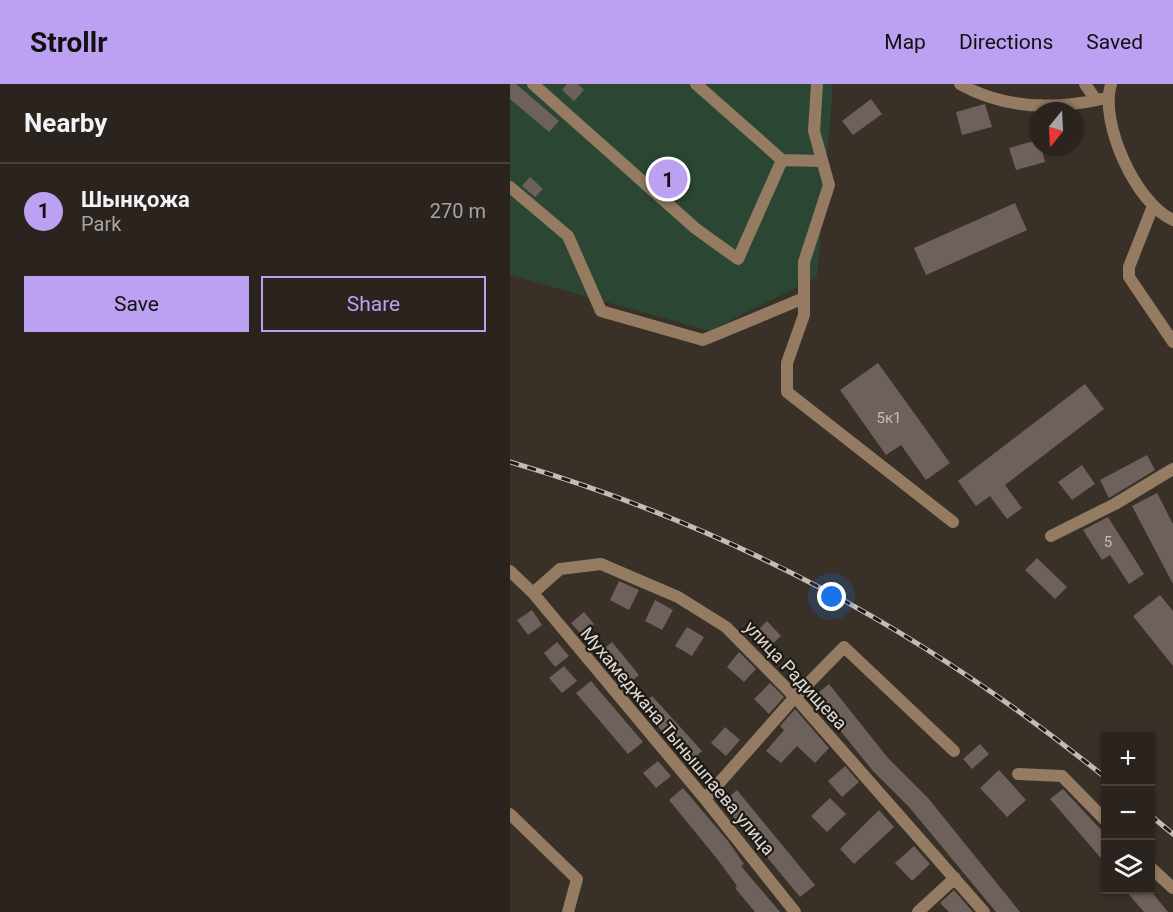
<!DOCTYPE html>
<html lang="en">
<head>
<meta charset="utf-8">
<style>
	body { margin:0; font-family:Roboto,sans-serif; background:#37302b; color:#f1f3f6 }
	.controls { position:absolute; right:18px; bottom:18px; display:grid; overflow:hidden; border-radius:0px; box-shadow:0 2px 4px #0004 }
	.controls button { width:54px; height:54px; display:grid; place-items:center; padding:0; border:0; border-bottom:2px solid #47413c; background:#2b241e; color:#f1f3f6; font:30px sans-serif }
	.compass { position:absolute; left:519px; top:18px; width:54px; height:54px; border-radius:50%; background:#2b241e; box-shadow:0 2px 4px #0004; rotate:198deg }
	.you { position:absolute; left:322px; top:513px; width:21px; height:21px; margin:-15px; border:4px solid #fff; border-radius:50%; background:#1a73e8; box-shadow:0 0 0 9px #1a73e833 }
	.badge { display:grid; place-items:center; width:39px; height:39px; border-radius:50%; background:#bca0f2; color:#111; font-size:20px; font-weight:700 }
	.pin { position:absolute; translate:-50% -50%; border:3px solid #fff; box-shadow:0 2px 6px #0006 }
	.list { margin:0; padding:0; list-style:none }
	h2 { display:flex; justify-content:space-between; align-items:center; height:78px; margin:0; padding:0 24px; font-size:26px }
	h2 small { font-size:20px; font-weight:400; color:#a6a4a4 }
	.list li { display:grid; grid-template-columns:39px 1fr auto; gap:18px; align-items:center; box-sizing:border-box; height:96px; padding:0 24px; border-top:2px solid #47413c }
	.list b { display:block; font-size:22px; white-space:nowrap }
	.list p { margin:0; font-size:20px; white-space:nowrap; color:#a6a4a4 }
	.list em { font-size:20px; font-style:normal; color:#a6a4a4 }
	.actions { display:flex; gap:12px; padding:18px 24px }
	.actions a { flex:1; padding:14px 0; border:2px solid #bca0f2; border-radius:0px; text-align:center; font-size:21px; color:#bca0f2 }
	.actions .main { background:#bca0f2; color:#111 }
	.icon { flex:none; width:33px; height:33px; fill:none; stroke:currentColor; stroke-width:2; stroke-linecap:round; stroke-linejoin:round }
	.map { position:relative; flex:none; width:663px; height:828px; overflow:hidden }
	header { display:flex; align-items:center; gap:36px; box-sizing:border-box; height:84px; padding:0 30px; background:#bca0f2; color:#111 }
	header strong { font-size:28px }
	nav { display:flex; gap:33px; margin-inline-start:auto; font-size:21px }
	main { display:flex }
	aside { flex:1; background:#2b241e }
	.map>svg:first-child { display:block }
</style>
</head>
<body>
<header>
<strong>Strollr</strong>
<nav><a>Map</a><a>Directions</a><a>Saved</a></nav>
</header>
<main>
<aside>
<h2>Nearby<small></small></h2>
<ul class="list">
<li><span class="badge">1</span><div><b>Шынқожа</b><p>Park</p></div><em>270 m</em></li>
</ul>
<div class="actions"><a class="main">Save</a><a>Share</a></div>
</aside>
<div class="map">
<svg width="663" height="828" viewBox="0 0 663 828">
	<rect width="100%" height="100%" fill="#393028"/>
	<!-- green -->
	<path fill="#2b4734" d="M0,0H323L307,193L200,247L0,191Z"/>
	<!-- building -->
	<path fill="#6e615c" d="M0,0H6L49,37L39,48L0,15Z
		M57,0H68L74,6L64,17L52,6Z
		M361,15L372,30L343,51L332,37Z
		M475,20L482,43L452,51L446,28Z
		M528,56V63H531L535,78L506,86L499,64Z
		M20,93L33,105L25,113L12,102Z
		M505,119L517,146L416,191L404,164Z
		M368,279L440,379L416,396L391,361L376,371L330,306Z
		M575,300L594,325L495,401L512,424L497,435L480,412L466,422L448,397Z
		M637,371L645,386L599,414L590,396Z
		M572,381L585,400L562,416L548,398Z
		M647,409L663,440V500L622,422Z
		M598,433L634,490L619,500L600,471L592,476L573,446Z
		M527,474L557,503L545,515L515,486Z
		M109,497L129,506L119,526L100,516Z
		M650,511L663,527V582L623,532Z
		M145,516L163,526L152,546L135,537Z
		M22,526L32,541L18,551L7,536Z
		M74,528L84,540L72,551L61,539Z
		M257,537L271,552L258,564L244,550Z
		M177,543L194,553L182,572L165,562Z
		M47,558L59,572L45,583L34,569Z
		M102,558L129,591L117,601L89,569Z
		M229,568L246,585L234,598L217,583Z
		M54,582L67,597L52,609L39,594Z
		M81,597L133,658L118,670L66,609Z
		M260,599L274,613L259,630L244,615Z
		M319,600L378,674L418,714L510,828H486L399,723L363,687L303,613Z
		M142,612L192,667L180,678L130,623Z
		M285,625L319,664L305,679L287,662L271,679L256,667L274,646L270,642Z
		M215,643L230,656L216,672L201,659Z
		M470,660L479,670L462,685L453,675Z
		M148,677L161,692L146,704L133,689Z
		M335,682L349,698L332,713L318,697Z
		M489,686L516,716L497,733L470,704Z
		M173,704L218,757L234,780L231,782L270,828H245L225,804L227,802L208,776L159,716Z
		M553,705L596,751V780L540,715Z
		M227,706L305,801L290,813L212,719Z
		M320,714L336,730L317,748L301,732Z
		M369,726L384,743L344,780L330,765Z
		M404,762L420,780L402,797L385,779Z
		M444,806L463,828H439L430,819Z
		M615,806H640L658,828H634Z"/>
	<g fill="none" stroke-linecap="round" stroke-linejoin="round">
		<!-- minor -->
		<path stroke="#947b61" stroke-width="12" d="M23,0L185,144L228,175L272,76L312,77
			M186,0L272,76
			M307,0L304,47L319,101L294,178V231L277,279V308L443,438
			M450,0C496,26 546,26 596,14
			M575,0L586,16
			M601,0C589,38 626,120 663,136
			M0,103L58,152L91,227L193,256L294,214
			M643,122L619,183V193L663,258
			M541,452L605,420L663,385
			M0,487L23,509L195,715L285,828
			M23,509L50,485L91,480L168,513L216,543L285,613L474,828
			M508,690L552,692L596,737
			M195,715L285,613L334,563L444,667
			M0,730L67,795L58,828
			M640,783L663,804
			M408,828L445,794"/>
		<defs>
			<path id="rail" d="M0,378C224,444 414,547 596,694
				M640,731L663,750"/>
		</defs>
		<!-- rail casing -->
		<use href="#rail" stroke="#c3bdb7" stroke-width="5"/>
		<!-- rail -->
		<use href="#rail" stroke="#1d1915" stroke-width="3" stroke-dasharray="9" stroke-linecap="butt"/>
	</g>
	<g text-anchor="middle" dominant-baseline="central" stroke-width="4.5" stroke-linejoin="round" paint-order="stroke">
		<!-- number labels -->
		<g font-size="15" fill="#c4bcb7">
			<text x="379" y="334">5к1</text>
			<text x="598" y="458">5</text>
		</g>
		<!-- street labels -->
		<g font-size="18" fill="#e0dad5" stroke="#1d1915">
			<text transform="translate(286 591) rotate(47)">улица Радищева</text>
			<text transform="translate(168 657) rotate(50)">Мухамеджана Тынышпаева улица</text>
		</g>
	</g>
</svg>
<div class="controls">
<button>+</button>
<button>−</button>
<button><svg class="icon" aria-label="layers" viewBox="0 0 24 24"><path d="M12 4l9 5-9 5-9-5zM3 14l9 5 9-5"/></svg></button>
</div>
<svg class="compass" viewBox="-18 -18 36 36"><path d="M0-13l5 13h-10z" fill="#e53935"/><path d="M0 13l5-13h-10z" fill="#a6a4a4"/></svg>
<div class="you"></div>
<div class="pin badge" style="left:158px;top:95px">1</div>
</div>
</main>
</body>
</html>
